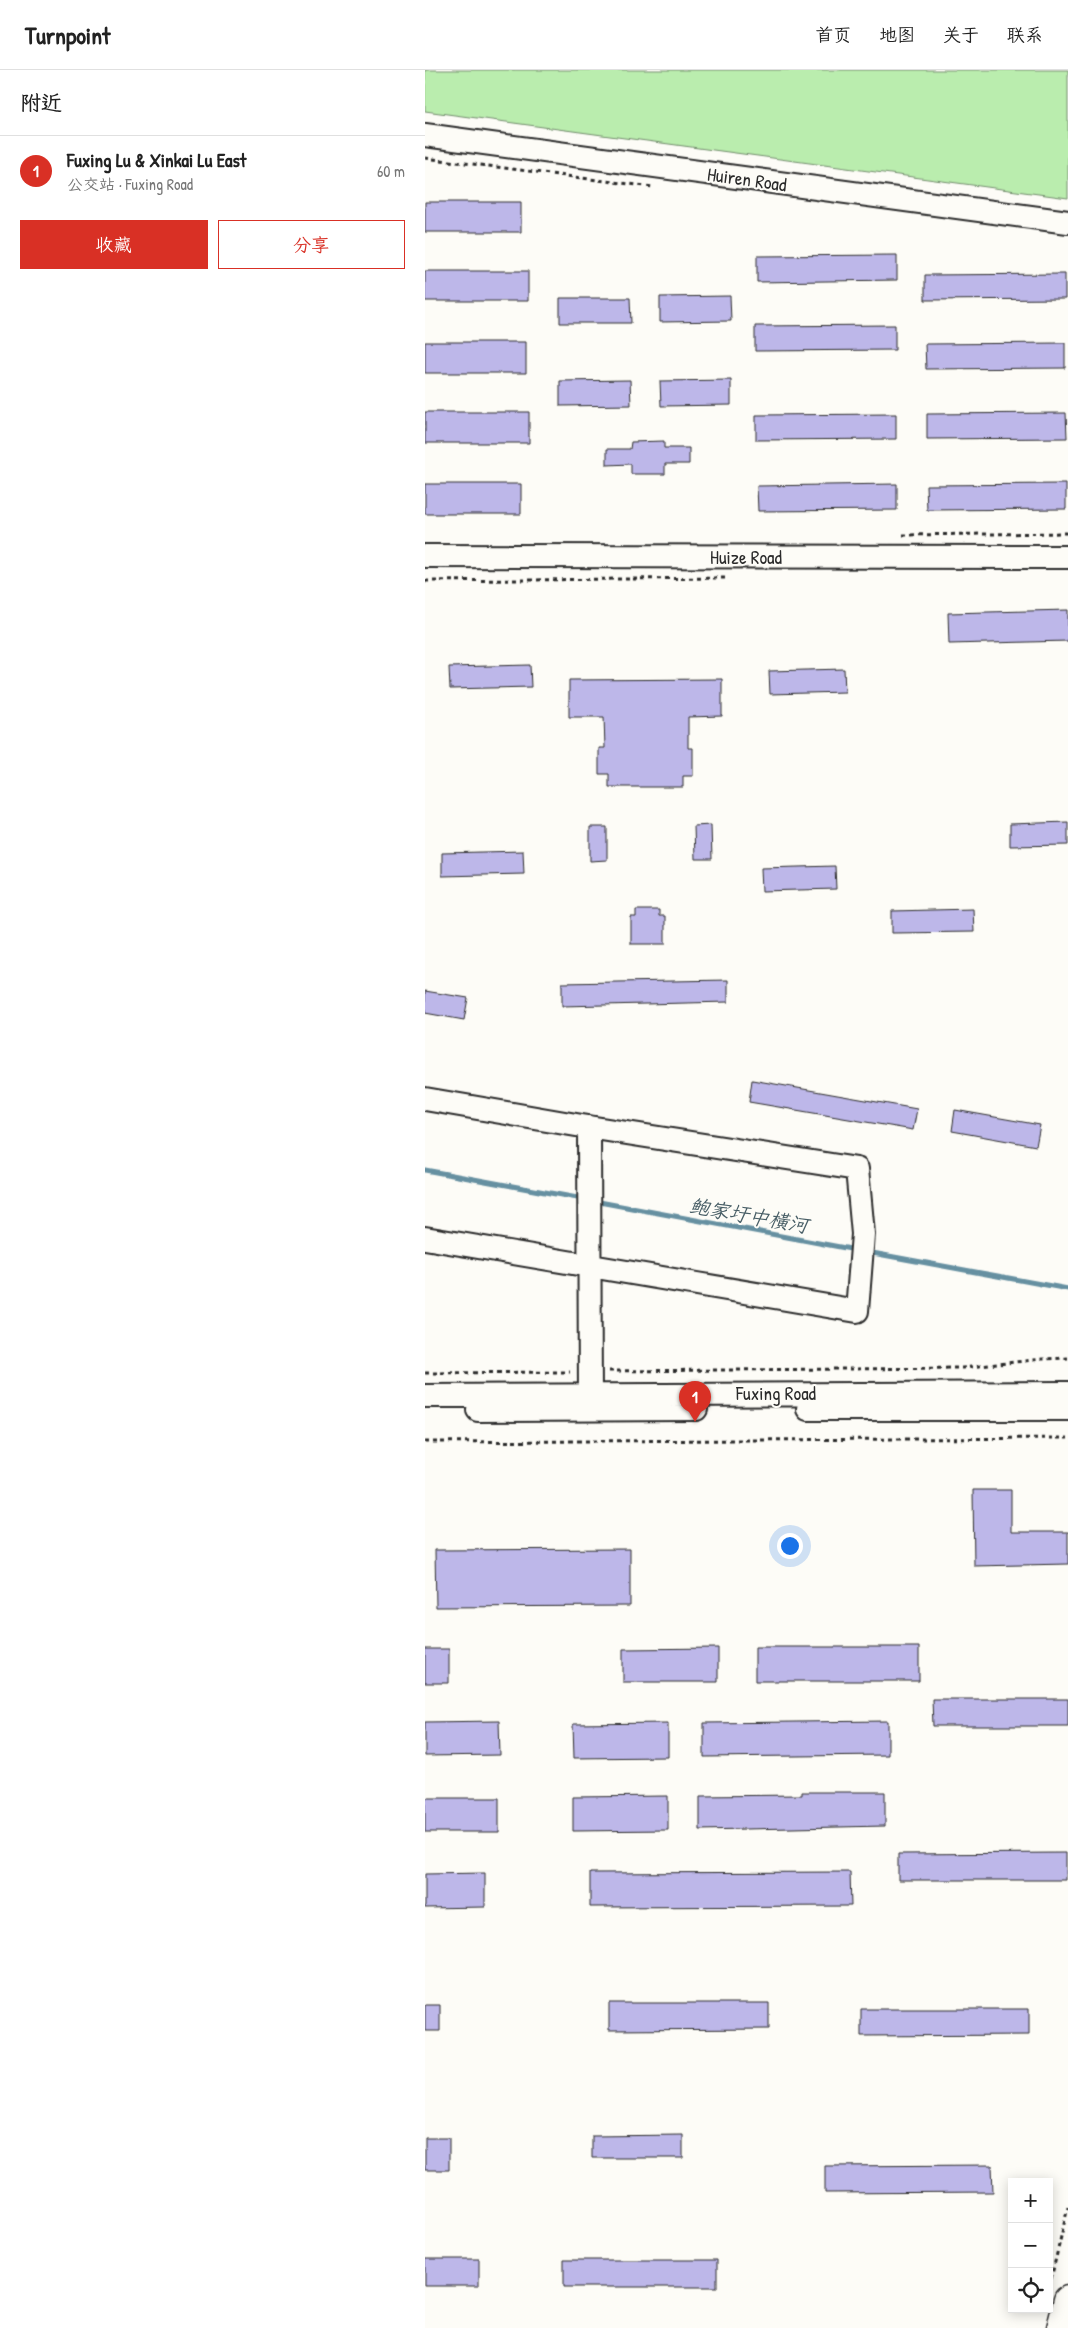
<!DOCTYPE html>
<html lang="zh">
<head>
<meta charset="utf-8">
<style>
	body { margin:0; font-family:"Patrick Hand","LXGW WenKai TC",sans-serif; background:#f2f2f2; color:#222 }
	.controls { position:absolute; right:15px; bottom:15px; display:grid; overflow:hidden; border-radius:0px; box-shadow:0 2px 12px #0003 }
	.controls button { width:45px; height:45px; display:grid; place-items:center; padding:0; border:0; border-bottom:1px solid #e0e0e0; background:#fff; color:#222; font:25px sans-serif }
	.you { position:absolute; left:364px; top:1475px; width:18px; height:18px; margin:-12px; border:4px solid #fff; border-radius:50%; background:#1a73e8; box-shadow:0 0 0 8px #1a73e833 }
	.badge { display:grid; place-items:center; width:32px; height:32px; border-radius:50%; background:#d93025; color:#fff; font-size:16px; font-weight:700 }
	.pin { position:absolute; translate:-50% -41px; filter:drop-shadow(0 1px 2px #0008) }
	.pin::after { content:''; position:absolute; top:26px; width:18px; height:15px; background:inherit; clip-path:polygon(0 0,100% 0,50% 100%) }
	.list { margin:0; padding:0; list-style:none }
	h2 { display:flex; justify-content:space-between; align-items:center; height:65px; margin:0; padding:0 20px; font-size:21px }
	h2 small { font-size:16px; font-weight:400; color:#767676 }
	.list li { display:grid; grid-template-columns:32px 1fr auto; gap:15px; align-items:center; box-sizing:border-box; height:70px; padding:0 20px; border-top:1px solid #e0e0e0 }
	.list b { display:block; font-size:19px; white-space:nowrap }
	.list p { margin:0; font-size:16px; white-space:nowrap; color:#767676 }
	.list em { font-size:16px; font-style:normal; color:#767676 }
	.actions { display:flex; gap:10px; padding:15px 20px }
	.actions a { flex:1; padding:11px 0; border:1px solid #d93025; border-radius:0px; text-align:center; font-size:18px; color:#d93025 }
	.actions .main { background:#d93025; color:#fff }
	.icon { flex:none; width:28px; height:28px; fill:none; stroke:currentColor; stroke-width:2; stroke-linecap:round; stroke-linejoin:round }
	.map { position:relative; flex:none; width:643px; height:2258px; overflow:hidden }
	header { display:flex; align-items:center; gap:30px; box-sizing:border-box; height:70px; padding:0 25px; background:#fff; border-bottom:1px solid #e0e0e0 }
	header strong { font-size:24px }
	nav { display:flex; gap:28px; margin-inline-start:auto; font-size:18px }
	main { display:flex }
	aside { flex:1; background:#fff }
	.map>svg:first-child { display:block }
</style>
</head>
<body>
<header>
<strong>Turnpoint</strong>
<nav><a>首页</a><a>地图</a><a>关于</a><a>联系</a></nav>
</header>
<main>
<aside>
<h2>附近<small></small></h2>
<ul class="list">
<li><span class="badge">1</span><div><b>Fuxing Lu &amp; Xinkai Lu East</b><p>公交站 · Fuxing Road</p></div><em>60 m</em></li>
</ul>
<div class="actions"><a class="main">收藏</a><a>分享</a></div>
</aside>
<div class="map">
<svg width="643" height="2258" viewBox="0 0 643 2258">
	<rect width="100%" height="100%" fill="#fdfcf7"/>
	<filter id="ink" filterUnits="userSpaceOnUse"><feTurbulence type="fractalNoise" baseFrequency=".02" numOctaves="2"/><feDisplacementMap in="SourceGraphic" scale="10" xChannelSelector="R" yChannelSelector="G"/><feConvolveMatrix kernelMatrix="1 2 1 2 8 2 1 2 1" color-interpolation-filters="sRGB"/></filter>
	<g filter="url(#ink)">
		<!-- green -->
		<path fill="#baedae" stroke="#728c6c" d="M0,0H643V128L0,41Z"/>
		<g fill="none" stroke-linecap="round" stroke-linejoin="round">
			<!-- stream -->
			<path stroke="#6690a1" stroke-width="5" d="M0,1100L158,1129
				M169,1131L431,1180
				M442,1182L643,1219"/>
		</g>
		<!-- building -->
		<path fill="#bdb7e9" stroke="#2b2b2b" d="M0,132H96V162H0Z
			M472,185V210L332,212V186Z
			M0,201H103V231H0Z
			M640,204V229L500,230V205Z
			M305,226L306,251L235,252V227Z
			M135,228H205L206,253H135Z
			M470,255V280L330,281V256Z
			M0,272H101V303H0Z
			M640,273V298L501,299L500,274Z
			M205,310L206,335L135,336V311Z
			M306,310V335L236,336L235,311Z
			M0,342H104V373H0Z
			M641,343L642,368L502,369V344Z
			M471,344V369L331,370V345Z
			M239,371V378H264V394H240V404H206V394L182,395V379H205L206,372Z
			M0,414H96V444H0Z
			M472,414V440L333,441L332,416Z
			M641,414V439L502,440L501,415Z
			M643,540V571L524,574L523,543Z
			M105,595L106,617L25,619L24,597Z
			M419,599L420,622L345,624L344,601Z
			M297,609V646L263,647V678H268V706H258V717H184V704H174V678H180L179,647H144V610Z
			M643,752V775L585,776V754Z
			M286,755L287,789H270L269,756Z
			M165,757H182V790L165,791Z
			M98,781L99,804L17,806V783Z
			M410,796L411,819L337,821L336,798Z
			M548,839L549,862L467,863V841Z
			M211,840H234V846H240V874H206V847H211Z
			M303,910V932L137,936V913Z
			M0,921L43,928L39,950L0,943Z
			M327,1010L492,1039L488,1060L324,1032Z
			M530,1040L615,1055L611,1076L527,1061Z
			M548,1420H586V1462H643V1494L549,1496Z
			M205,1479V1536L11,1537L10,1480Z
			M330,1577H494V1611H330Z
			M293,1578V1612H198V1579Z
			M0,1579H24V1613H0Z
			M507,1629H643V1656H508Z
			M74,1651L75,1685L0,1686V1652Z
			M463,1651V1685L279,1687V1653Z
			M243,1653V1687L149,1688L148,1654Z
			M377,1722H460V1756L275,1760V1726L377,1725Z
			M243,1726V1760L148,1761V1727Z
			M0,1728H74V1762H0Z
			M641,1783V1810H473V1784Z
			M425,1802L426,1836L165,1837V1803Z
			M60,1803V1837L0,1838V1804Z
			M184,1933H344V1959L184,1960Z
			M0,1935H15V1961H0Z
			M436,1939H604V1965L436,1966Z
			M258,2065V2088H167V2066Z
			M0,2068H24V2100H0Z
			M567,2095L568,2122L400,2123V2096Z
			M0,2189H54V2216H0Z
			M139,2190H292V2217H139Z"/>
		<g fill="none" stroke-linecap="round" stroke-linejoin="round">
			<defs>
				<path id="minor" d="M0,65L643,152
					M0,486L643,487
					M0,1029L157,1056L432,1099L438,1164L432,1241L0,1168
					M164,1057L165,1337
					M0,1326L643,1323
					M383,1339H643
					M53,1340L271,1339"/>
				<path id="major" d="M636,2258L643,2230"/>
			</defs>
			<!-- minor casing -->
			<use href="#minor" stroke="#2b2b2b" stroke-width="26"/>
			<!-- major casing -->
			<use href="#major" stroke="#2b2b2b" stroke-width="31"/>
			<!-- path -->
			<path stroke="#2b2b2b" stroke-width="3" stroke-dasharray="4 4" stroke-linecap="butt" d="M0,88L228,117
				M478,465L643,463
				M0,511L300,508
				M184,1301L537,1298L617,1289L643,1288
				M0,1303L145,1302
				M0,1372L643,1368
				M624,2217L643,2137"/>
			<!-- minor -->
			<use href="#minor" stroke="#fdfcf7" stroke-width="22"/>
			<!-- major -->
			<use href="#major" stroke="#fdfcf7" stroke-width="28"/>
		</g>
	</g>
	<g text-anchor="middle" dominant-baseline="central" stroke-width="4" stroke-linejoin="round" paint-order="stroke">
		<!-- street labels -->
		<g font-size="19" fill="#2b2b2b" stroke="#fdfcf7">
			<text transform="translate(322 109) rotate(8)">Huiren Road</text>
			<text x="321" y="487">Huize Road</text>
			<text x="351" y="1323">Fuxing Road</text>
		</g>
		<!-- water labels -->
		<g font-size="20" font-style="italic" fill="#485e66" stroke="#fdfcf7">
			<text transform="translate(324 1145) rotate(10)">鲍家圩中横河</text>
		</g>
	</g>
</svg>
<div class="controls">
<button>+</button>
<button>−</button>
<button><svg class="icon" aria-label="locate" viewBox="0 0 24 24"><circle cx="12" cy="12" r="6"/><path d="M12 2v4M12 18v4M2 12h4M18 12h4"/></svg></button>
</div>
<div class="you"></div>
<div class="pin badge" style="left:270px;top:1352px">1</div>
</div>
</main>
</body>
</html>
